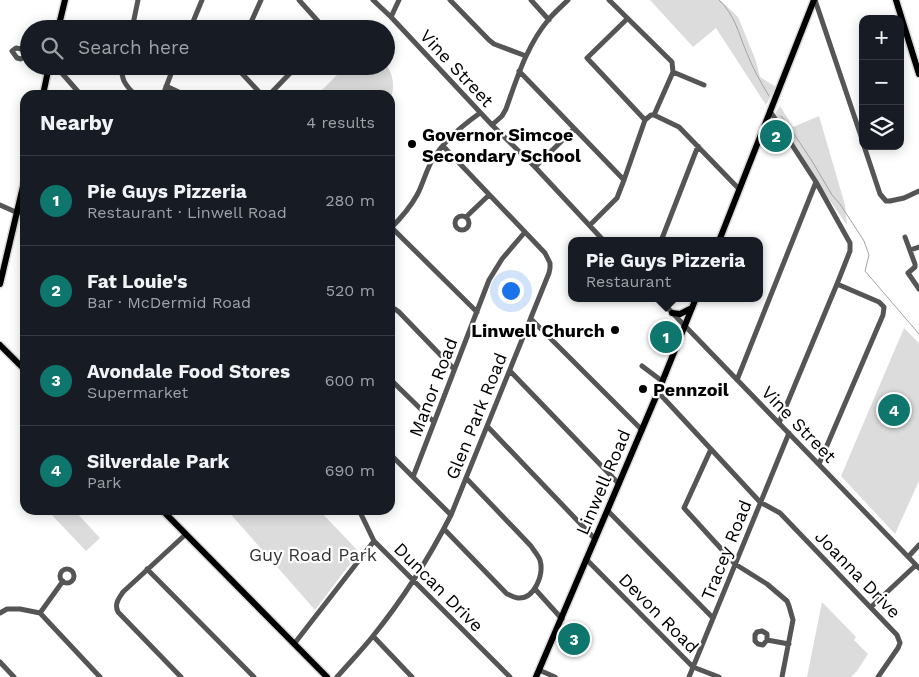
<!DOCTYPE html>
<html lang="en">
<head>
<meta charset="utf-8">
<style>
	body { margin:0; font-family:"Work Sans",sans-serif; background:#20242c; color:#f1f3f6 }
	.controls { position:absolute; right:15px; top:15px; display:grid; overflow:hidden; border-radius:10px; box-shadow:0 2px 12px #0003 }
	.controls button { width:45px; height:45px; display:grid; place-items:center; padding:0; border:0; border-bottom:1px solid #363941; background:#171b24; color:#f1f3f6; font:25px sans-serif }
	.you { position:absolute; left:510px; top:290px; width:18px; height:18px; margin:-12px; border:4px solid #fff; border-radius:50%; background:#1a73e8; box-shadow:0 0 0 8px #1a73e833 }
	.badge { display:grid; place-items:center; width:32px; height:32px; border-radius:50%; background:#0f766e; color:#fff; font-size:16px; font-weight:700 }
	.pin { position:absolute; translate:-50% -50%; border:2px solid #fff; box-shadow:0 1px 5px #0006 }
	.popup { position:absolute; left:568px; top:237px; width:195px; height:65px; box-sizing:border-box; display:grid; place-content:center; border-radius:10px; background:#171b24; filter:drop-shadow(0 1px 4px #0005); font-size:16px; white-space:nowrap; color:#9ea1a6 }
	.popup b { font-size:19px; color:#f1f3f6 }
	.popup::after { content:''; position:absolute; left:50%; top:100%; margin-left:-10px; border:10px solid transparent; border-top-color:#171b24 }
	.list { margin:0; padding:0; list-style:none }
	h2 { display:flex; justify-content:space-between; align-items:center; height:65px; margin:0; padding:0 20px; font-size:21px }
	h2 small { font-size:16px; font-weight:400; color:#9ea1a6 }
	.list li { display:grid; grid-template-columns:32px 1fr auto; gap:15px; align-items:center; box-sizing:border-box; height:90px; padding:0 20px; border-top:1px solid #363941 }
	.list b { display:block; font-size:19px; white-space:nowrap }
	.list p { margin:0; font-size:16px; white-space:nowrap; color:#9ea1a6 }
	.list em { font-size:16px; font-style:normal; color:#9ea1a6 }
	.icon { flex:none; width:28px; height:28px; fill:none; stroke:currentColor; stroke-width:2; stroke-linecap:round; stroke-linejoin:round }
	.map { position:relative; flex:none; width:919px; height:677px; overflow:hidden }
	.search { position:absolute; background:#171b24; box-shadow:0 2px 12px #0003; left:20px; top:20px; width:375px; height:55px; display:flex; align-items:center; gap:12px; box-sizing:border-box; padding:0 18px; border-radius:28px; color:#9ea1a6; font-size:19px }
	.panel { position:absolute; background:#171b24; box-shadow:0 2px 12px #0003; left:20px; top:90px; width:375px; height:425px; border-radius:15px }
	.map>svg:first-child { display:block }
</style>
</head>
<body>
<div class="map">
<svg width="919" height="677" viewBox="0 0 919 677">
	<rect width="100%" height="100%" fill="#fff"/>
	<!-- green -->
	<path fill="#dcdcdc" d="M650,0H720L738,17L756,61L760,77L776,87L766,105L716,28L693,47Z
		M346,66H387C394,77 395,88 390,100V95H317Z
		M780,106L793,127L819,116L845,205L847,225L787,140L774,115Z
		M904,328L919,343V481L895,534L841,476Z
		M54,510H74L100,538L86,551L50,513Z
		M227,510H319L359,552L315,610Z
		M822,602L856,637L854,640L868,654L857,671L851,677H807Z"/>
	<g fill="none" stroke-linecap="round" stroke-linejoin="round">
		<!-- stream -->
		<path stroke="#a3a3a3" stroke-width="1" d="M719,0C735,15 738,32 746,51C752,67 760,81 769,96
			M781,116L786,122L812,161L832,195L840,204L864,241L869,255L865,271L919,334"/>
		<defs>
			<path id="major" d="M896,0L919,74
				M58,29L65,0
				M43,95L49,66
				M719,241L814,0
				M0,284L25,178
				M672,313L680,314L692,308
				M0,345L25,370
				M162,510L327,677
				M536,677L658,392L696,298"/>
		</defs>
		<!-- major casing -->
		<use href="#major" stroke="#dbdbdb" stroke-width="9"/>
		<!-- minor -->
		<path stroke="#555" stroke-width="5" d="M299,0L325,29
			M373,0L391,17L492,125L535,167L604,241
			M450,0L489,40L494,44L526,56
			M531,0L549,20
			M609,0L672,62L673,72
			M815,0L863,142
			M391,17L399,0
			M627,19L587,58L645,120
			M132,29L138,0
			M190,29L202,0
			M248,29L261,0
			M27,55L21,59L17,58L12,51L16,48L26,50L29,56
			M50,66L60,71L81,95
			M117,66C124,73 121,74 124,81C127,87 131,91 136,95
			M235,66L260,93L264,95L270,94L297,66
			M519,71L624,180
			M673,72L704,85
			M166,86L185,95
			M163,95L174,66
			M770,111L816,182L850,243V251L837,284L779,423
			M654,115L679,127L739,189
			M492,125L502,116L506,109C517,78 527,45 549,19C555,12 562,6 568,0
			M864,146L880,194L886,201H890L904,198L919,191
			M535,167L574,129
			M0,205L18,213
			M455 223a7 7 0 1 1 14 0a7 7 0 1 1-14 0Z
			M466,217L489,195
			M590,225L617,198L624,180L645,120L651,115H654L673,72
			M391,227L477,312
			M390,229C400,219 410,208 417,195C423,184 426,170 433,159C444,141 463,125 480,113
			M905,237L915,264V267L908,273L919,289
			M661,241L698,146
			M910,250L919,247
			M658,298L919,568
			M390,310L395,309L399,312L454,369
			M531,319L642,430
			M642,366L662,381
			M510,371L619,484
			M390,379L434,422
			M737,380L816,182
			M658,392L760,502L780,513L897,635L900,643L898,648L878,677
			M487,426L595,539
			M711,449L684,508L735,564L767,584L787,601L789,606L793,620L782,677
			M390,454L451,515
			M819,464L883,315L884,307L879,302L837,284
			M413,477L489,280L502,259L525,232
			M359,510L374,541L510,677
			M608,511L713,618
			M444,529L507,594C510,595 515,598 518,598C535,599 544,574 540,560C538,555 534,551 531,546L466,478
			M908,557L919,545
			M586,559L693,667L719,677
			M60 576a7 7 0 1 1 14 0a7 7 0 1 1-14 0Z
			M147,569L254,677
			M535,589L562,619
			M871,607L916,565
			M0,613L7,609H20L40,613L100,677
			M40,613L63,581
			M373,636L412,677
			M767,640L763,645L758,644L755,641V635L757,632L762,631L767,634V640L789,644
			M294,644L374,541
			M0,662L14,677
			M539,670L555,677
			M181,677L118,612C114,604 119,598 123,592L186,534
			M337,677C349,663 362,650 373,636C403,599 429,558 451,515L549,273L550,268V263L545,253L443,146
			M689,677L789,433"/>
		<!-- major -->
		<use href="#major" stroke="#000" stroke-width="6"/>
	</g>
	<!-- markers -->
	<g fill="#000" stroke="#fff" stroke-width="2">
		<circle cx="412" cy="144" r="5"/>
		<circle cx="615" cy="330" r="5"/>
		<circle cx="643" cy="389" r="5"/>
	</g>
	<g text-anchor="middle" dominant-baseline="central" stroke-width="4.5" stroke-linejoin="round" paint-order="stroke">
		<!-- street labels -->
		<g font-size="18" fill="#000" stroke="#fff">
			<text transform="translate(457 68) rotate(47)">Vine Street</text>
			<text transform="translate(433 387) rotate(-69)">Manor Road</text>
			<text transform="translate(476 416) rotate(-68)">Glen Park Road</text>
			<text transform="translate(799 424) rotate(46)">Vine Street</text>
			<text transform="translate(603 482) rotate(-67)">Linwell Road</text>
			<text transform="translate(726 550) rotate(-68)">Tracey Road</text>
			<text transform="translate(858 574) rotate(46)">Joanna Drive</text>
			<text transform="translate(439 587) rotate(45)">Duncan Drive</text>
			<text transform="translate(659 613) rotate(45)">Devon Road</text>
		</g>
		<!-- poi labels -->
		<g font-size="18" font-weight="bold" fill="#000" stroke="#fff" text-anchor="start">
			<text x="422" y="134">Governor Simcoe<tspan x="422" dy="21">Secondary School</tspan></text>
			<text x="605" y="330" text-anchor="end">Linwell Church</text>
			<text x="653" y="389">Pennzoil</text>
		</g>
		<!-- park labels -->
		<g font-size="18" fill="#333" stroke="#fff">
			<text x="313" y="554">Guy Road Park</text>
		</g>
	</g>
</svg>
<div class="controls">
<button>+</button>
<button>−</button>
<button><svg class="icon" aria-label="layers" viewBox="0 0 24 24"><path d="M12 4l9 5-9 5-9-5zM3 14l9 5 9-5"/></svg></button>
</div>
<div class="you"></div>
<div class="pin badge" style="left:666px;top:337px">1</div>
<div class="popup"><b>Pie Guys Pizzeria</b>Restaurant</div>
<div class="pin badge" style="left:776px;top:136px">2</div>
<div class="pin badge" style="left:574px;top:639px">3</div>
<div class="pin badge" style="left:894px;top:410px">4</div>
<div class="search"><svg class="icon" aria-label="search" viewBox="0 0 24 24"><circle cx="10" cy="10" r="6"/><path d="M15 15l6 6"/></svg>Search here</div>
<section class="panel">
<h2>Nearby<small>4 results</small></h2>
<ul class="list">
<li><span class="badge">1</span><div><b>Pie Guys Pizzeria</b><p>Restaurant · Linwell Road</p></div><em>280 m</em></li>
<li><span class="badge">2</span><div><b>Fat Louie's</b><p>Bar · McDermid Road</p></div><em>520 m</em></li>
<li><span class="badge">3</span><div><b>Avondale Food Stores</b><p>Supermarket</p></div><em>600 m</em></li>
<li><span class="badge">4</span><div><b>Silverdale Park</b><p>Park</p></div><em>690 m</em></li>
</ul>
</section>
</div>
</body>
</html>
